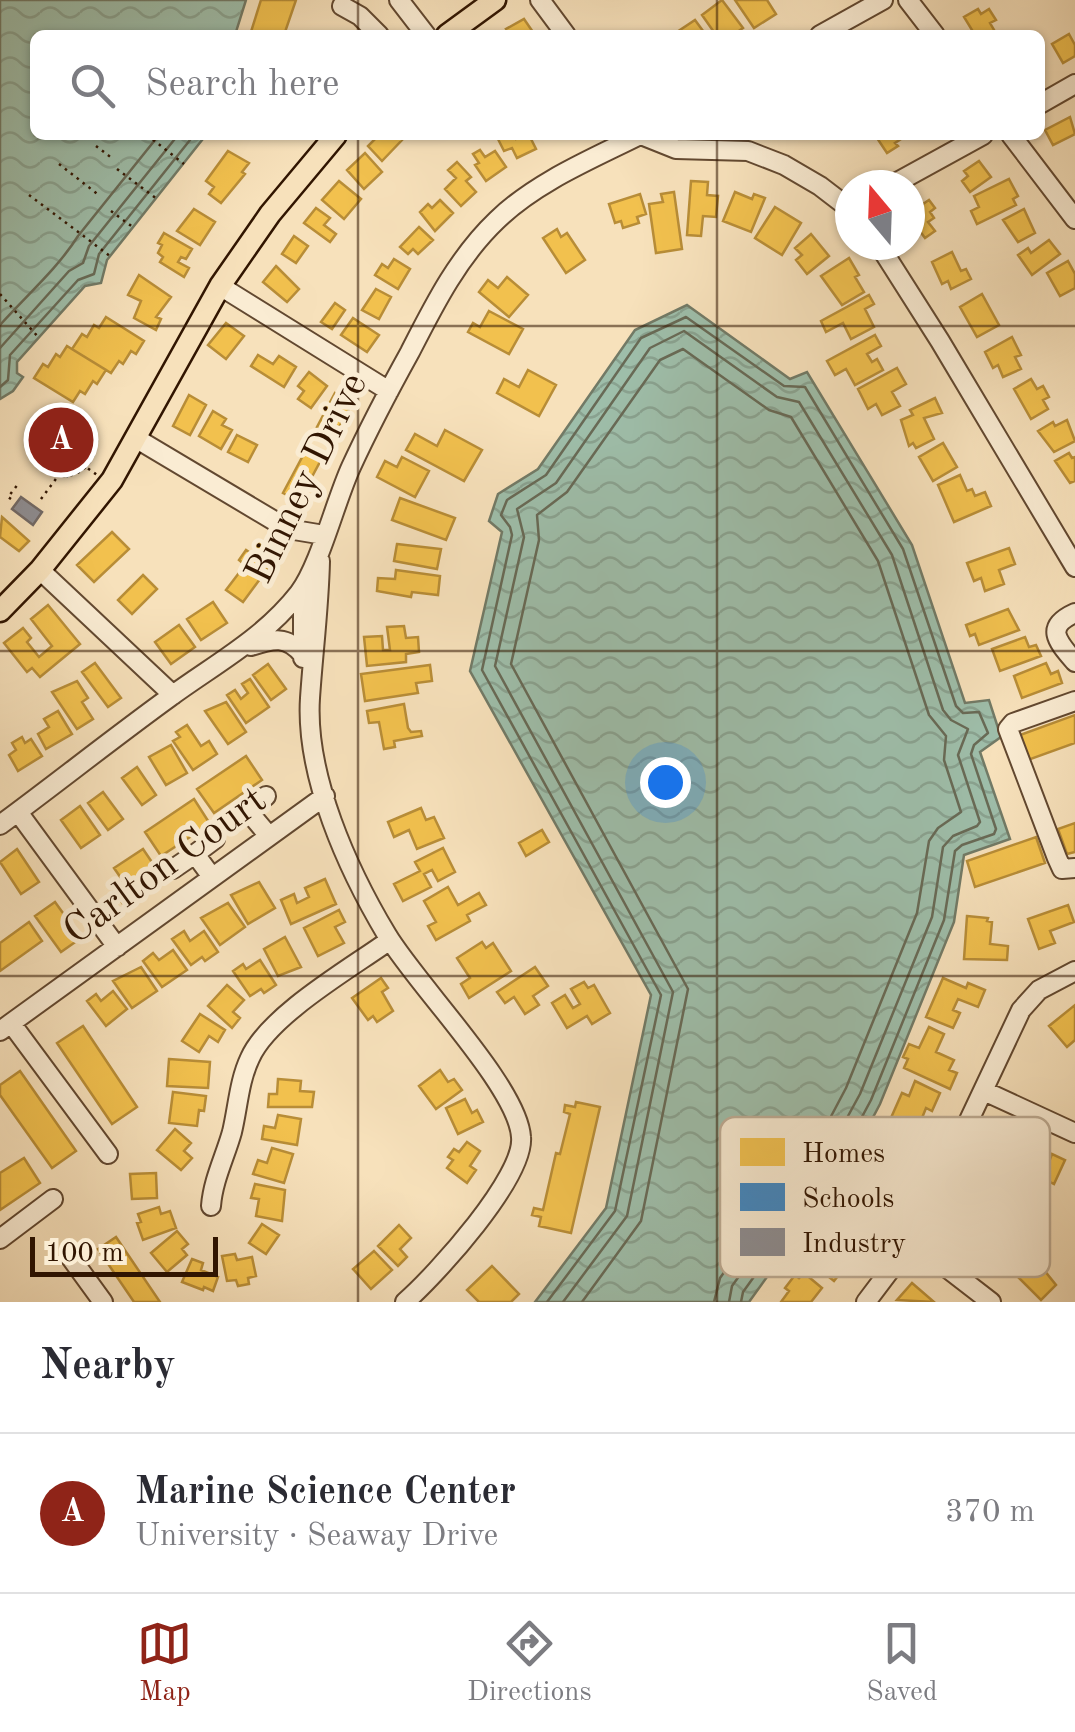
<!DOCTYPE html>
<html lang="en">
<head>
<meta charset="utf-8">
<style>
	body { margin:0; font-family:"Old Standard TT",serif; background:#f2f2f3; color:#2b2b33 }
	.compass { position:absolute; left:835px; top:170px; width:90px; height:90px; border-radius:50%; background:#fff; box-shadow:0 2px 8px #0004; rotate:341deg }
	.scale { position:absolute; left:30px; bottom:25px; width:188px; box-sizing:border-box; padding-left:10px; border:5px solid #311501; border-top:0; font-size:28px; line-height:35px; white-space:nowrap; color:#311501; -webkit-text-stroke:8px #faecd3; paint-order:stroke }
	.you { position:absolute; left:665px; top:782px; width:35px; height:35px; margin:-25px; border:8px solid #fff; border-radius:50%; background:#1a73e8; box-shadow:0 0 0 15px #1a73e833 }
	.badge { display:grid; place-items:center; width:65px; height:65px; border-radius:50%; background:#8f2418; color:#fff; font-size:32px; font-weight:700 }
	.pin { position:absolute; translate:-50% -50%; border:5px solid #fff; box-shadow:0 2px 10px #0006 }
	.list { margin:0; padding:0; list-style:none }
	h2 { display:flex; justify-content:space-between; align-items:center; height:130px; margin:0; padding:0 40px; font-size:42px }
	h2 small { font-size:32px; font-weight:400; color:#7c7c81 }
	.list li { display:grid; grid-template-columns:65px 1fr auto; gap:30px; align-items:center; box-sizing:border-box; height:160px; padding:0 40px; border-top:2px solid #e1e1e2 }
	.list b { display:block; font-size:38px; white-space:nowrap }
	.list p { margin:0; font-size:32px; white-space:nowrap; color:#7c7c81 }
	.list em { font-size:32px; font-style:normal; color:#7c7c81 }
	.icon { flex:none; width:55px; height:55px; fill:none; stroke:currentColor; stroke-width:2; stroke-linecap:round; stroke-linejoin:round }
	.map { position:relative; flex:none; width:1075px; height:1302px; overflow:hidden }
	.search { position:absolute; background:#fff; box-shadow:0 2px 8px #0004; left:30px; right:30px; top:30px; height:110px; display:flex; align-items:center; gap:25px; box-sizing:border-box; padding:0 35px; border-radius:15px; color:#7c7c81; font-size:38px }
	.sheet { height:290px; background:#fff }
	nav { display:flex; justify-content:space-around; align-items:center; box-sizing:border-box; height:140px; border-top:2px solid #e1e1e2; background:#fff; font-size:28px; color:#7c7c81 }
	nav a { display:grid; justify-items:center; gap:5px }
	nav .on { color:#8f2418 }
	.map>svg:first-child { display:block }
</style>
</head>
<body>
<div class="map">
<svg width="1075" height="1302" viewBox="0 0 1075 1302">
	<defs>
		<pattern id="water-waves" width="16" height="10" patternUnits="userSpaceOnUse" patternTransform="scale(2.5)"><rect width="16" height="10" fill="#9ebeaa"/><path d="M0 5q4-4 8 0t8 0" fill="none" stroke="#89a290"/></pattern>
	</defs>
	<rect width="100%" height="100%" fill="#f7e1bb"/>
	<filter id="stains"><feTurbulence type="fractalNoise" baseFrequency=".002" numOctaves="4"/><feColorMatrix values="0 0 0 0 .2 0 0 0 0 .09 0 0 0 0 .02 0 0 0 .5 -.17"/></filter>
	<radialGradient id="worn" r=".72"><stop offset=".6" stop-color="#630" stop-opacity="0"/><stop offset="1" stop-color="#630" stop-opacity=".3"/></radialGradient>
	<!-- water -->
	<path fill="url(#water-waves)" stroke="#727a66" stroke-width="2.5" d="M0,0H246L235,35H35V135H206L107,260L101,283L85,286L17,362V373L23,377L13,391L0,399Z
		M687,305L790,379L807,372L912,545L965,703L989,700L1001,737L980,752L1010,839L964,855L954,922L880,1104L850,1161L749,1302H535L606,1208L651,995L470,671L502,532L489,521L498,494L538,469L635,330Z"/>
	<!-- homes -->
	<path fill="#f2c14e" stroke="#b88d37" stroke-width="2.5" d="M261,0H296L284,35H250Z
		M722,0L743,28L733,35H716L702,15Z
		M735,0H767L776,14L754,28Z
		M978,9L981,14L989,9L996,20L990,23L994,30L987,35H975L964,17Z
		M524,19L535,35H510L506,29Z
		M695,20L706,35H675L674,34Z
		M1069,34L1075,45V56L1063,63L1052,44Z
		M1070,117L1075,134L1053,145L1045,130Z
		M379,135H397L402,140L382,161L368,146Z
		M496,135H515L516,139L529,135L536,149L517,158L512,148L504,151Z
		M875,135H899L901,139L895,143L898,146L887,153Z
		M480,150L485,157L495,151L506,167L486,181L475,165L479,163L473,154Z
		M228,151L249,163L242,172L245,174L221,203L209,194L214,187L206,181Z
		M365,153L382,172L364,189L347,170Z
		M979,161L991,177L970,192L962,181L968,176L964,171Z
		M457,162L471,177L466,181L476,192L461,206L445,189L456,178L448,170Z
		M1009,179L1018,196L1013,199L1016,205L977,224L971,211L979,207L974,196Z
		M339,181L361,199L344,219L322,200Z
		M691,181L708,182L707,195L718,196L716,217L703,216L701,236L687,235Z
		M674,192L682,249L656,253L649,204L663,202L661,194Z
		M735,192L752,199L754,194L765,198L751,232L723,221Z
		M640,194L646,214L637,217L639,223L623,228L621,221L615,223L609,204Z
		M918,196L923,204L929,200L935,208L930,212L934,218L928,222L935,231L925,238L919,230L914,233L910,227V202Z
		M440,200L453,213L435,231L420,212L428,204L432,208Z
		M775,207L801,223L782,255L755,238Z
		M316,208L330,218L324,225L336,234L330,242L304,223Z
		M194,209L215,222L200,245L177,231Z
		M1024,209L1035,233L1018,242L1003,220Z
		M419,227L433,240L418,254L413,249L408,254L400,247Z
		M557,229L561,237L567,233L585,260L566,273L543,238Z
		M164,233L192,249L186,259L181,257L178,262L189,268L184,277L160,262L163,257L158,253L162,245L158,243Z
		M811,234L829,256L807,274L796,260L802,255L795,248Z
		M294,236L308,246L296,263L282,254Z
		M1049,240L1060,254L1032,275L1018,255L1028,248L1031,253Z
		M952,252L961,271L966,269L971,279L951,289L948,281L942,284L932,262Z
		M849,258L859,275L855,277L864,292L842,305L821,276Z
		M394,259L410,269L398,289L375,275L382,264L388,268Z
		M1068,261L1075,274V288L1060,296L1047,273Z
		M276,266L299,289L287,302L263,282Z
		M139,275L171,297L156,317L161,319L156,330L134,318L141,301L128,295Z
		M507,277L528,295L509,317L479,292L488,280L498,288Z
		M376,289L391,297L379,319L362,310Z
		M982,294L999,325L977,337L960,307Z
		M869,295L874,304L865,309L874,327L851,339L843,323L826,332L821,321Z
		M335,303L345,310L332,329L321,322Z
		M489,311L523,329L509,354L468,332L473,323L480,327Z
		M106,317L144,341L136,354L131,351L123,364L119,361L111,373L72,349L82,334L87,337L94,325L99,328Z
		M353,318L379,335L367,352L341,335Z
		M226,323L244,336L226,359L208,345Z
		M875,335L881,346L867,354L872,362L877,359L883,370L855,385L846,369L835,375L827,361Z
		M1012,337L1021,355L1015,357L1021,369L1003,377L998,365L993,368L985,352Z
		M67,346L106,370L97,384L93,381L85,394L80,391L73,402L34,378L43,364L48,367L56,354L60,357Z
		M258,355L273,364L279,356L296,367L284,387L251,366Z
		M897,368L906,384L892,392L900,406L882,415L876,404L868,409L858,389Z
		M528,370L556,385L539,416L497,393L504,379L519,387Z
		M309,372L327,386L311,408L298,399L304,391L298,386Z
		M1031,379L1037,389L1043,386L1049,397L1043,400L1048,409L1031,419L1014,389Z
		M335,393L353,402L334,436L317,427Z
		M189,395L206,405L190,435L173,426Z
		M935,398L942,413L924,418L934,439L916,448L913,443L909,446L901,420L913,415L910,410Z
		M213,411L226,419L222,425L232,430L221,449L199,436Z
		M1067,420L1075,441L1054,452L1038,431L1053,422L1055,426Z
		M445,430L482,450L464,481L406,450L415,434L437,446Z
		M237,435L257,445L248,462L228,452Z
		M943,443L957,467L933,481L919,457Z
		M306,450L322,458L299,501L283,493Z
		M1069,453L1072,458L1075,457V481L1070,483L1055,461Z
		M402,457L429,471L415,497L377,477L385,461L397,467Z
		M960,475L967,491L972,489L975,496L985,492L991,506L954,522L938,485Z
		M400,498L455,518L446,540L392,520Z
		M2,517L29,541L19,551L0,537Z
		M112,532L129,549L94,582L77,565Z
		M260,543L277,556L243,602L226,590L245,565L239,560L246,550L252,554Z
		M397,544L441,549L437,569L394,561Z
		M1009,548L1015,564L999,570L1004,584L985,591L981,578L974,581L967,563Z
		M396,570L440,576L438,595L412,592L411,597L377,591L378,578L395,579Z
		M143,575L157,589L132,614L118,600Z
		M213,602L227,623L201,640L187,619Z
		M48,605L80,644L40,677L32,668L27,672L4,643L23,628L31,638L27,642L39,657L52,646L31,619Z
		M1008,609L1019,630L979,645L975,634L970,636L966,625Z
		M179,625L195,647L171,664L155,642Z
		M404,626L406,638L418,637L419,652L406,654V662L367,666L364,637L382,636L383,650H390L387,627Z
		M1025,637L1029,647L1036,645L1041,656L1000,671L992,649Z
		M95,663L121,698L108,707L82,672Z
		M1046,663L1051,674L1058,671L1062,683L1022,698L1014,676Z
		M268,664L286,689L271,700L253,675Z
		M430,665L432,681L416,683L418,693L365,701L361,674Z
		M250,679L269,707L246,723L227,695L235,690L241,699L248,693L242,684Z
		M77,681L88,698L82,702L93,719L77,729L52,692Z
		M226,702L246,732L228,744L205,711Z
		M404,704L408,728L411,732L421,731L422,736L394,741L395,747L384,749L379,722L369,723L367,711Z
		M58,711L72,734L46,749L38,734L49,727L44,719Z
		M1075,715V743L1028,760L1020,735Z
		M187,725L201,746L209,741L217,754L193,770L173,741L180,737L176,732Z
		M22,737L25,743L31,739L42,756L18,771L9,755L16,750L12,743Z
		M171,745L187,773L166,785L149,757Z
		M246,756L262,780L214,813L197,789Z
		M137,767L156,795L142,805L122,778Z
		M103,792L123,819L108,830L88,803Z
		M194,799L210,824L161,856L145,832Z
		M80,806L100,835L81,848L61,820Z
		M421,808L426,820L434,817L444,838L417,849L409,830L394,837L388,822Z
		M1075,823V852L1067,854L1058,829Z
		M542,830L549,842L526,856L519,843Z
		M1036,837L1045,863L975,887L967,861Z
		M443,848L455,872L438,881L432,870L424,874L431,887L403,901L394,884L420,871L415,862Z
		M17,849L39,882L21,894L0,862Z
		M143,849L162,877L123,904L112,888L123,881L114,868Z
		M325,879L336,904L291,924L281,900L294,894L297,903L309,897L305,888Z
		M259,882L275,908L248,924L231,895Z
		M448,887L458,905L479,893L486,905L467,915L470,921L436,940L428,926L436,922L424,901Z
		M55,902L81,938L61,952L35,916Z
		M228,903L245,927L220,945L201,918Z
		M1068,905L1074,922L1050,931L1055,943L1039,949L1028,919Z
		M339,910L345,922L335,927L344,943L318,956L304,928Z
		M967,916L988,918L987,921L992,922L990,944L1008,946L1007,960L964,959Z
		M29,922L42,941L0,971V943Z
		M184,931L190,941L204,931L218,952L205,961L202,957L191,965L172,939Z
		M285,937L301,967L278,976L264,949Z
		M482,942L486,948L493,943L511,971L469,998L461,984L470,978L457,958Z
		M173,950L187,970L162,987L143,961L153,953L159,960Z
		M260,960L276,985L264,993L261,989L250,996L233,971L243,964L246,969Z
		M141,967L157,991L132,1008L113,981Z
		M535,967L548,986L533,996L539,1005L525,1014L514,997L505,1003L497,992Z
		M381,978L388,988L382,992L393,1011L377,1022L373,1016L368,1020L352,998Z
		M943,978L966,988L968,983L985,990L978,1007L958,999L953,1010L960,1013L953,1028L926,1017Z
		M584,982L588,988L594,985L610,1013L592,1024L587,1016L567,1028L552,1003L565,995L573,1008L580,1004L571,989Z
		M227,985L244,1000L233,1012L240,1018L232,1028L208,1006Z
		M113,991L127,1009L106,1026L87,1001L96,994L101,1001Z
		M1075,1005V1040L1067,1047L1049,1026Z
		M200,1014L225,1030L218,1042L209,1036L199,1052L182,1041Z
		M83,1026L137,1107L112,1124L57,1043Z
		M929,1027L944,1034L936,1052L954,1060L949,1070L957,1073L950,1089L904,1068L908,1059L903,1057L909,1044L919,1048Z
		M169,1059L210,1062L208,1088L167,1086Z
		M440,1070L448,1082L454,1079L462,1090L436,1109L419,1086Z
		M20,1071L76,1151L52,1168L0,1095V1085Z
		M278,1079L301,1081L300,1091L314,1092L312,1107H268L269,1094H277Z
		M915,1081L940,1093L932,1111L926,1108L922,1118L928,1120L922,1133L890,1120L902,1093L909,1096Z
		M173,1092L206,1096L204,1111L199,1110L197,1126L169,1123Z
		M465,1099L472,1113L477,1110L483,1122L458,1134L446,1108Z
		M576,1102L600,1107L571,1233L539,1226L541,1217L532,1215L534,1208L543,1210L556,1153L560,1154L570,1114L564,1112L565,1105L575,1107Z
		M278,1115L301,1119L297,1145L262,1139L264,1126L275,1128Z
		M175,1129L191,1143L184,1151L192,1158L181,1170L157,1150Z
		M467,1142L480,1151L470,1166L476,1170L467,1183L447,1168L453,1160L448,1157L454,1149L459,1152Z
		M272,1148L293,1154L284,1183L253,1174L258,1160L267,1163Z
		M1031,1148L1043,1154L1041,1159L1049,1162L1052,1154L1065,1160L1054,1184L1042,1178L1039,1186L1018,1177Z
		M24,1158L40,1183L0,1210V1173Z
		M156,1173L157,1198L132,1199L130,1174Z
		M255,1184L285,1190L282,1221L256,1216L259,1199L251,1198Z
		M159,1207L161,1214L170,1211L176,1228L143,1240L137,1223L141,1222L138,1214Z
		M262,1224L279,1235L266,1254L249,1243Z
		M399,1225L411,1238L400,1249L407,1257L398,1266L378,1246Z
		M835,1229L860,1248L834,1281L810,1262L818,1251L812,1246L823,1232L829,1237Z
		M177,1231L188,1244L182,1249L187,1255L167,1272L151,1253Z
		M116,1237L160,1302H134L98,1249Z
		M374,1251L392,1270L371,1289L353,1269Z
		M235,1254L237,1260L252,1257L256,1276L248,1278L249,1284L238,1286L236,1280L227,1281L222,1256Z
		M192,1259L203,1263L201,1270L218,1277L213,1291L204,1287L203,1290L182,1282Z
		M1031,1265L1036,1270L1040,1265L1056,1285L1041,1300L1018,1277Z
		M492,1266L519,1294L511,1302H479L467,1290Z
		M804,1273L822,1288L811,1302H781L789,1291L785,1288L795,1275L799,1278Z
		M912,1283L934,1302L897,1300Z"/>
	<!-- schools -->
	<path fill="#3f88c5" stroke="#3b668a" stroke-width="2.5" d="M87,433L95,439L90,446L94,449L77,471L73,468L67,476L59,470L65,462L62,459L78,438L81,440Z"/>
	<!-- industry -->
	<path fill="#8d8d92" stroke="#716966" stroke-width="2.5" d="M21,497L42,512L33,525L12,509Z"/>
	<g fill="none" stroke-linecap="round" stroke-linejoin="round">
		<!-- shore -->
		<path stroke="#686a56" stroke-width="2.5" d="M0,325C26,296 58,268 78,236L159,135
			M0,348L69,271L83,263L89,246L178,135
			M0,387L8,380L10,355L78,280L94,274L99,254L194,135
			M547,1302L615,1211L661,995L482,670L512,535L510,527L501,515L507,500L546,475L641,338L686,317L784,386L805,387L903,549L956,706L963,713L979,712L988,733L974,745L971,754L996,829L994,834L962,845L955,851L944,920L871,1100L841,1156L743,1292L741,1302
			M563,1302L627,1216L673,992L495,666L524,537L517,509L556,483L650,348L684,331L777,397L799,402L892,555L943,710L951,720L968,729L958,755L980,822L977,826L953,836L943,847L932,917L860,1094L830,1149L732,1286L729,1302
			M582,1302L641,1221L688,989L511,664L539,540L537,515L567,492L660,360L683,349L769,410L791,417L878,561L929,715L946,736L944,760L961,812L938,828L929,841L917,913L846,1088L818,1141L720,1278L714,1302"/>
		<defs>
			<path id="minor" d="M399,0L426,35
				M540,0L566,35
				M908,0L935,35
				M342,6L360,16L379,35
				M820,35L883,0
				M1040,104L1075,84
				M641,135L676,149L748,151L784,165L820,186L850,209
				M1011,135L1075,219
				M892,185L983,135
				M879,245L940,341L1075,567
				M220,286L389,391
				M137,439L288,529L324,535
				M320,561C319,607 313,653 310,698C305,776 348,870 387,935C416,984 518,1087 521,1137C525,1177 436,1275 405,1302
				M40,570L173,695
				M303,588V658
				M1075,613C1044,627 1057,641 1075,662
				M251,646C273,639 287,635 303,655
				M1075,701L1013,723L1008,729L1057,858L1062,869L1075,868
				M266,796L248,811L269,836
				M18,812L117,947
				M0,825C57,783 112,739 170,697C215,664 263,639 299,593C320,565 335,502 351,467C369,428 389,390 410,352C434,305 458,257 497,220C536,182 592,159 640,135
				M173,869L195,854
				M212,877L195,854L215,839
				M11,1023L108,1154
				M0,1031L325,796
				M984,1091L1075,1133
				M211,1206C213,1180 225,1157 232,1132C238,1107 239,1081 250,1058C269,1015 351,968 390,940
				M0,1239L53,1199
				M912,1241L991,1302
				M71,1258L103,1302
				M866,1302L912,1241L1021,1010L1039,990L1075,971"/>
			<path id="major" d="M447,35L495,0
				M0,611L40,570L112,480L220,286L270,214L336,135"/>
		</defs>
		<!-- minor casing -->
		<use href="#minor" stroke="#624830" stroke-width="22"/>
		<!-- major casing -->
		<use href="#major" stroke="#311501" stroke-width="25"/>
		<!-- path -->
		<path stroke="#311501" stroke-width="2.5" stroke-dasharray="2.5 5" stroke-linecap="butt" d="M147,135L184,164
			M96,146L113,159
			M59,164L100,196
			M117,169L157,199
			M29,195L110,256
			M111,211L134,228
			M0,294L39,338
			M86,430L97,440C96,459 83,477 62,476L55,466C54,447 69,433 86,430Z
			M68,431L64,436L69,441
			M56,457L59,459L63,453
			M82,464L97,475
			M11,499L8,497L19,483
			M41,499L58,476"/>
		<!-- minor -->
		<use href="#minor" stroke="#faecd3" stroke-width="18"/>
		<!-- major -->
		<use href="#major" stroke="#f7e1bb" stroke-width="20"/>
	</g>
	<!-- grid -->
	<path fill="none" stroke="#311501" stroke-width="2.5" stroke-opacity="0.55" d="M358,0V35M717,0V35M358,135V1302M717,135V1302M0,326H1075M0,651H1075M0,976H1075"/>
	<g text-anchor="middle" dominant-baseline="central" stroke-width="10" stroke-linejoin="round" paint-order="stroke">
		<!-- street labels -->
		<g font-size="40" fill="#311501" stroke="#faecd3">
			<text transform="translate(308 479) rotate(-64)">Binney Drive</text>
			<text transform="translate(166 867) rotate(-36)">Carlton Court</text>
		</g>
	</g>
	<!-- legend -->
	<rect x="720" y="1117" width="330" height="160" rx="15" fill="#faecd3" stroke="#beac94" stroke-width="2.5"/>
	<rect x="740" y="1138" width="45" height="28" fill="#f2c14e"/>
	<rect x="740" y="1183" width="45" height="28" fill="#3f88c5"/>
	<rect x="740" y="1228" width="45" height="28" fill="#8d8d92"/>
	<g font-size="28" fill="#311501">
		<text x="802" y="1162">Homes</text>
		<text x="802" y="1207">Schools</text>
		<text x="802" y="1252">Industry</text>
	</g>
	<rect width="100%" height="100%" filter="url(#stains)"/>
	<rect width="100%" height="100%" fill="url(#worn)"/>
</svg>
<svg class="compass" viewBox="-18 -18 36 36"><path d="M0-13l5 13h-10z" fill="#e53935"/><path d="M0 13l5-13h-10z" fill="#7c7c81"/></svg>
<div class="scale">100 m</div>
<div class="you"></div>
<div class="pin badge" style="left:61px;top:440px">A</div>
<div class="search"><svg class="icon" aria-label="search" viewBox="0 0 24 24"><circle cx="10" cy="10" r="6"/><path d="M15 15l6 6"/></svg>Search here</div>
</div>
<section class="sheet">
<h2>Nearby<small></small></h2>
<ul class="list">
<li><span class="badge">A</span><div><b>Marine Science Center</b><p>University · Seaway Drive</p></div><em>370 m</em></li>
</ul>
</section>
<nav>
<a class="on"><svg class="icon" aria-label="map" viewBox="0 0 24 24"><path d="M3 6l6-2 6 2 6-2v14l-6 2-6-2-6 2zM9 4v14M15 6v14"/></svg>Map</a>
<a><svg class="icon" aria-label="directions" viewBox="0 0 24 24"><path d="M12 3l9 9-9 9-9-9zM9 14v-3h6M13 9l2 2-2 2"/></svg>Directions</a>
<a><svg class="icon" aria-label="saved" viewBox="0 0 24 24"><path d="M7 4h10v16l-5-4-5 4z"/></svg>Saved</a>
</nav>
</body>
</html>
